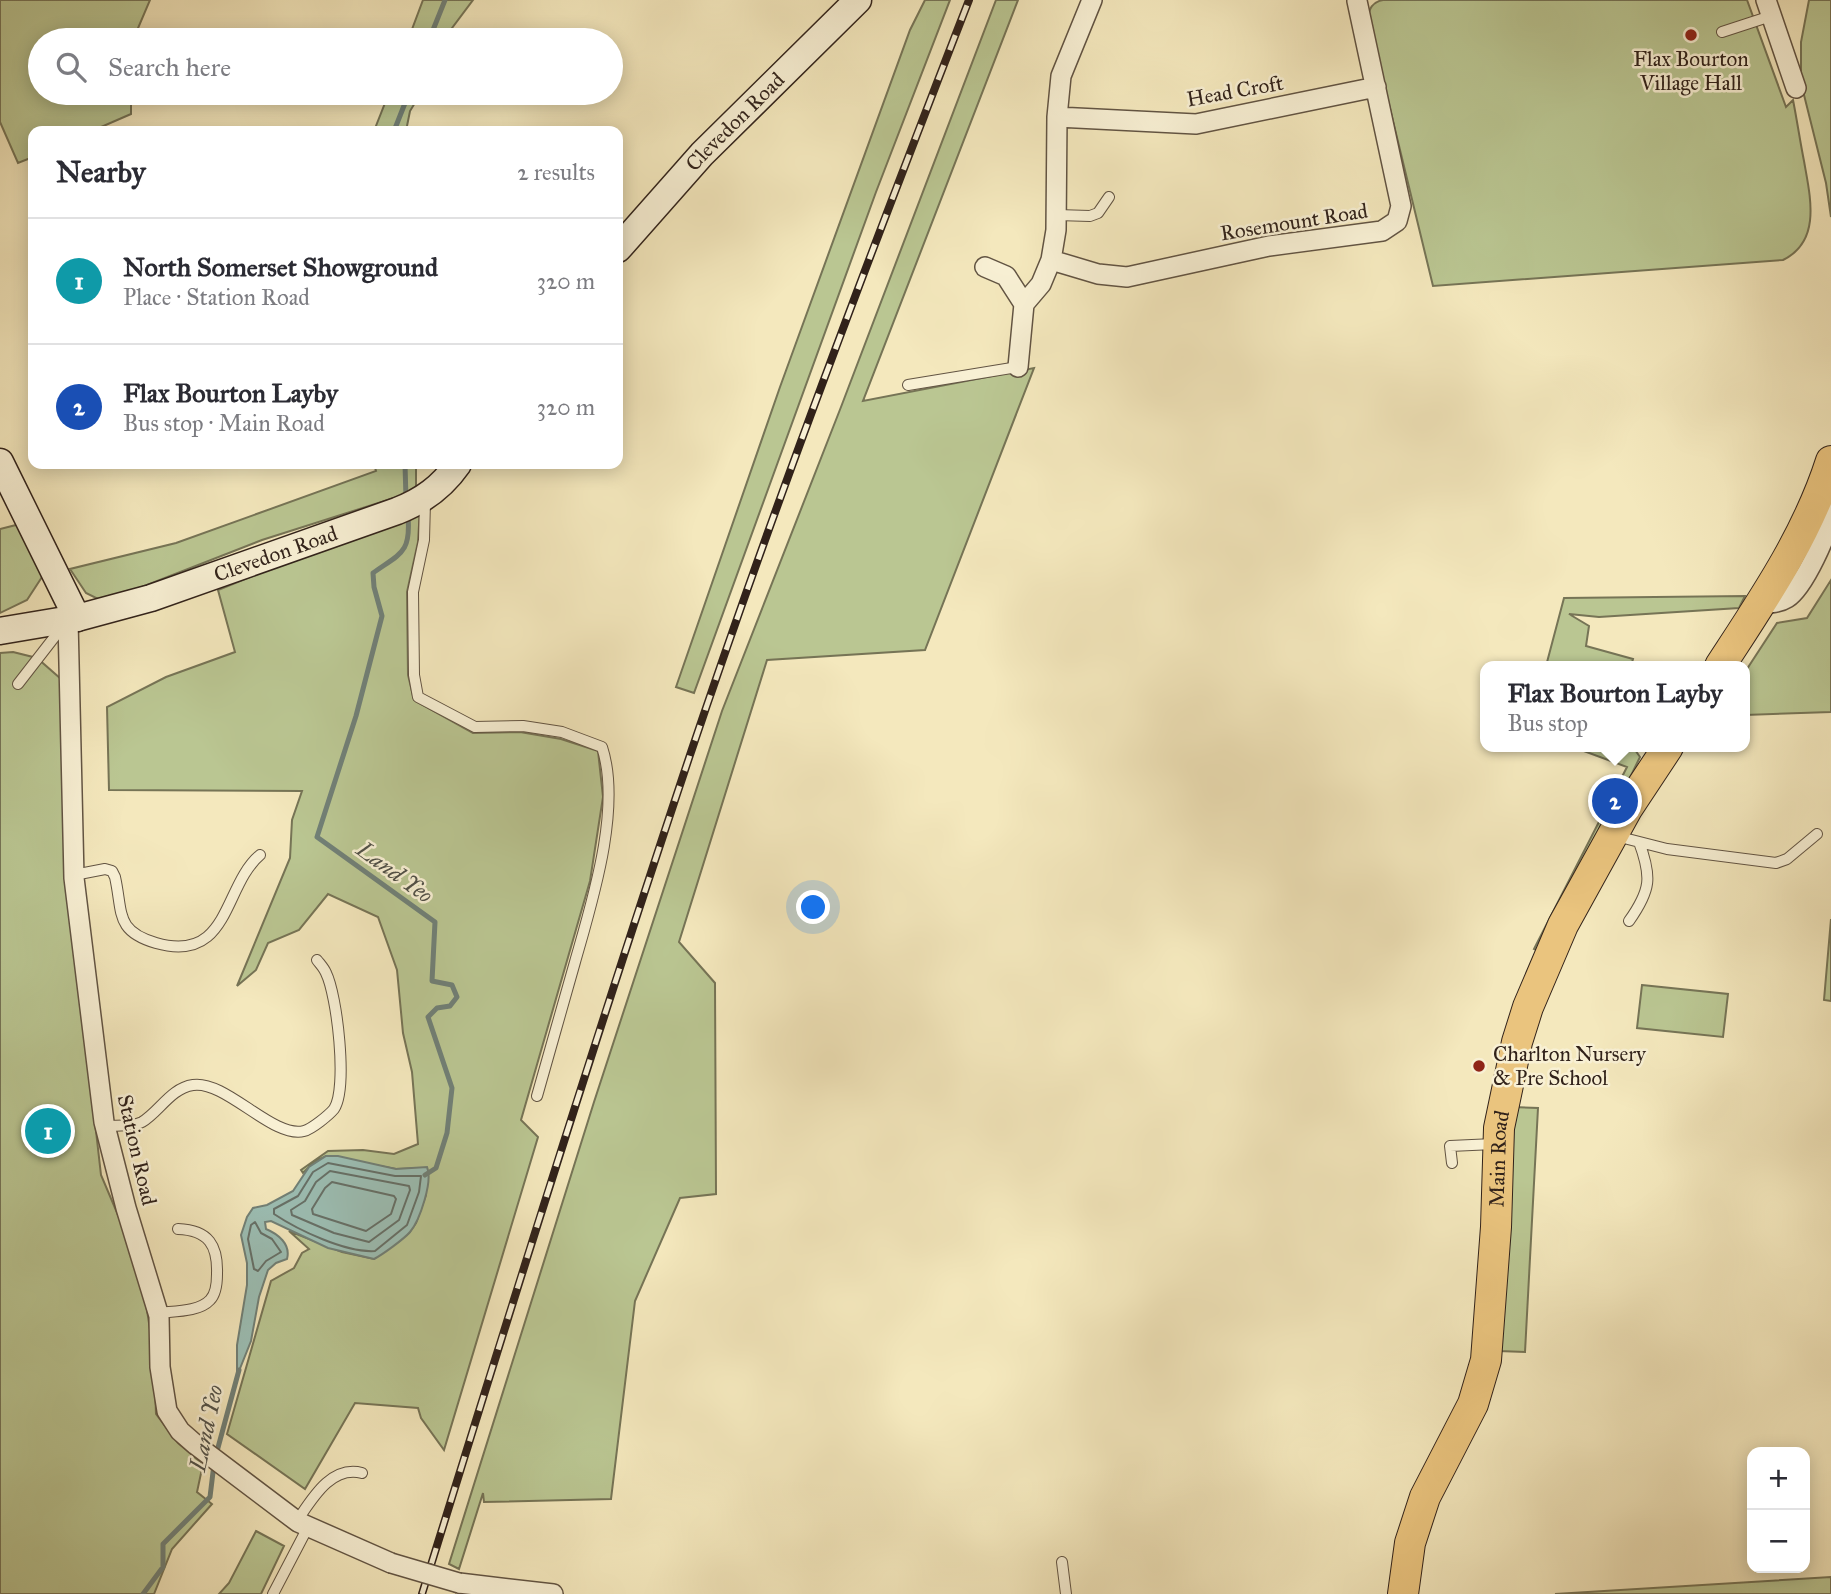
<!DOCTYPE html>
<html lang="en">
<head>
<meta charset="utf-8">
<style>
	body { margin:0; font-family:"IM FELL Great Primer",serif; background:#f7f7f7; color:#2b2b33 }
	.controls { position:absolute; right:21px; bottom:21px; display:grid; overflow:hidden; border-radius:14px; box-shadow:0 4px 18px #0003 }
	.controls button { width:63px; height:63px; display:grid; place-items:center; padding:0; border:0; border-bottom:2px solid #e1e1e2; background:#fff; color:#2b2b33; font:35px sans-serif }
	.you { position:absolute; left:814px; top:908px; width:24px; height:24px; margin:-18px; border:5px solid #fff; border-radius:50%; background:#1a73e8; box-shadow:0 0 0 10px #1a73e833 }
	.badge { display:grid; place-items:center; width:46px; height:46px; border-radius:50%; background:#111827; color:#fff; font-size:23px; font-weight:700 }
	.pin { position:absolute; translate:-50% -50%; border:4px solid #fff; box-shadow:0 2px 7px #0006 }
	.popup { position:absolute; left:1480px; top:661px; width:270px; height:91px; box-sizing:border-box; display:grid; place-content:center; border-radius:14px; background:#fff; filter:drop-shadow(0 2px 5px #0005); font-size:23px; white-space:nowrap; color:#7c7c81 }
	.popup b { font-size:26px; color:#2b2b33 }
	.popup::after { content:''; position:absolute; left:50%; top:100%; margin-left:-14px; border:14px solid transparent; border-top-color:#fff }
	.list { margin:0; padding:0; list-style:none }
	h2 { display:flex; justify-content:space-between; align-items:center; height:91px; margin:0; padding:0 28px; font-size:30px }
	h2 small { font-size:23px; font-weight:400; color:#7c7c81 }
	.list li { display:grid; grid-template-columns:46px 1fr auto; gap:21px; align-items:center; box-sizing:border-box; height:126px; padding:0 28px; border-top:2px solid #e1e1e2 }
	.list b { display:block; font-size:26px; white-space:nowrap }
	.list p { margin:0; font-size:23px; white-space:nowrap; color:#7c7c81 }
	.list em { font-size:23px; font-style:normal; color:#7c7c81 }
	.icon { flex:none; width:38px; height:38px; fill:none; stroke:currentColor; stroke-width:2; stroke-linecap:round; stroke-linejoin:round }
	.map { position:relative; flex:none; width:1831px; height:1594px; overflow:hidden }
	.search { position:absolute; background:#fff; box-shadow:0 4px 18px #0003; left:28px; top:28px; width:595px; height:77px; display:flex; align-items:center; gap:18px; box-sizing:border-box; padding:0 24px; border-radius:38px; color:#7c7c81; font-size:26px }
	.panel { position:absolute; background:#fff; box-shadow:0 4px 18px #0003; left:28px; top:126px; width:595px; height:343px; border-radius:14px }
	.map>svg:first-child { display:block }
</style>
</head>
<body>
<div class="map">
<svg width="1831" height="1594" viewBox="0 0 1831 1594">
	<rect width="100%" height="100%" fill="#f4e8bd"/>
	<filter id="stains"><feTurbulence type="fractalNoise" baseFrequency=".00286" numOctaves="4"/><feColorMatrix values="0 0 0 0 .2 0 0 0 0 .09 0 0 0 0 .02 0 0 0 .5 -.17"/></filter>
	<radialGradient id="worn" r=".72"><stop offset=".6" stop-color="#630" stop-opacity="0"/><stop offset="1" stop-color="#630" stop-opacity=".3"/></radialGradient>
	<!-- green -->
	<path fill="#bac692" stroke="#767456" stroke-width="2" d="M0,0H150L133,40H40V93H131V114L92,131H33V157L18,163L0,122Z
		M423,0H473L443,40H408Z
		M925,0H950L876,192L694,693L676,687L780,387L910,30Z
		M996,0H1018L863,401L1034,368L925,650L767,660L679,942L715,983L716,1194L680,1198L635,1301L611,1499L484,1502L483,1493L459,1569L449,1564L594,1102L722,711L841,407Z
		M1383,0H1747L1786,107L1793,100C1797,120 1800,141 1804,161C1810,196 1822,241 1783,260L1433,286L1368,18C1369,9 1372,2 1383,0Z
		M1809,0H1831V217L1826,183L1801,83V42Z
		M389,93H421L410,111L406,131H374Z
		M374,464H416V491L262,540L124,594L98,599L86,593L70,569L176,543L376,471Z
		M420,508L418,542L407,592L408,675L414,700L473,733L520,732L561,739L598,751L603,797L590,881L521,1120L538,1137L444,1450L421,1418L418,1408L355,1403L305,1489L227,1434L271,1281L294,1268L302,1253L309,1249L289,1231L342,1252L374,1259L409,1233L416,1223L426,1195L421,1168L396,1169L326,1156L314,1162L303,1173L301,1170L328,1151L363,1150L394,1154L418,1144L412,1072L403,1033L397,970L378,917L328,894L299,930L268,943L256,970L237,986L290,858L292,820L302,791L109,790L107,707L166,677L235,652L218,590Z
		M20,524L40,560L42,577L27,600L0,613V529Z
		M1831,580V712L1745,715V672L1777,623L1807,618Z
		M1745,596L1739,608L1599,617L1569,614L1589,626L1586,646L1633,659L1631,666H1546L1564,598Z
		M13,652L37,658L61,679L91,1087L101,1175L121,1222L144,1291L154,1355L156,1414L178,1443L203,1464L197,1492L212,1504L172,1549L154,1594H0V653Z
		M1573,747H1633L1640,757L1544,953L1534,949L1627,767Z
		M1831,919V1001L1824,1000Z
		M1642,985L1728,994L1723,1037L1637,1028Z
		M1512,1107L1538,1108L1525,1352L1499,1351Z
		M256,1531L284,1546L261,1594H219L229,1583Z
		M1831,1577V1594H1555Z"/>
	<!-- water -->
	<path fill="#9cbfb5" stroke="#718077" stroke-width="2" d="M326,1156H338L396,1169L427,1167C433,1181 420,1220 410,1232C404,1239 382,1255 374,1259L328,1248L271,1221L265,1222L266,1229C278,1234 291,1244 287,1259L276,1263L268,1270L259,1297L251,1341L237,1376V1345L247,1285V1263L241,1235L247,1217L253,1208L267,1205L293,1191L309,1167Z"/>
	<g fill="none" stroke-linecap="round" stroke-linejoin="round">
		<!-- shore -->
		<path stroke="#667068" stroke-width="2" d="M328,1163L395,1176H421L419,1192L407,1225L375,1251C346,1253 298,1230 274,1214V1209L298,1196L313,1172Z
			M330,1171L409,1186L410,1190L399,1220L369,1242L334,1233L292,1215L291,1210L305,1201L316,1182Z
			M332,1182L394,1196L396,1199L391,1214L366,1231L313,1214L312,1209L325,1188Z
			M255,1222L261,1233L272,1239L281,1252L266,1261L258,1271L254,1269L248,1239L251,1225Z"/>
		<!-- stream -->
		<path stroke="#718077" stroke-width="5" d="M429,40L445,0
			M394,131L409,93
			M405,464L406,499
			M408,516C411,553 401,553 373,573L374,587L382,616L356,716L317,837L435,922L432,981L452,985L457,997L450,1006L437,1008L428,1017L452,1088L447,1133L436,1168L425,1175
			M216,1455L239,1370
			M143,1594L163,1567V1544L210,1497L214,1464"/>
		<defs>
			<path id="lane" d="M1722,32L1771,16
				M1057,215L1090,216L1098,213L1109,197
				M908,385L1018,367
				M425,502L424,540L413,592L414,675L418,697L475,727L523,726L562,732L602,747C622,808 592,902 575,962C562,1007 550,1051 537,1096
				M18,684L63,626
				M1616,836L1667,849L1776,863L1787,859L1817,834
				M74,875L105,869L112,871L115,877C123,913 115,931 156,943C230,964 223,886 260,855
				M1629,921C1651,890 1652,877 1639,842
				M105,1126C115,1125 133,1127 142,1122C159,1112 171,1088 193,1085C226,1080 273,1139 304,1131C312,1129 329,1115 334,1109C348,1088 337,995 326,973C324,968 320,964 317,960
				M1452,1163L1450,1146L1494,1144
				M158,1313C174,1311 199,1312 210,1300C216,1294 217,1282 217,1274C218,1246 209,1230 178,1229
				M297,1521C312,1499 331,1465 362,1473
				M1062,1562L1066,1594
				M273,1594L308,1527"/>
			<path id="street" d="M1766,0L1796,88
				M1057,117L1196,124L1376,87
				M1051,260L1056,230L1057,117L1061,76L1092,0
				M985,267L1006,276L1024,304
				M1018,367L1024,304L1041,284L1051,260L1098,274L1127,277L1269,246L1382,231L1397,221L1401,206L1357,1
				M1761,604C1770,603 1779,603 1787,598C1803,588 1831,530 1830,511C1828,504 1824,497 1821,491
				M68,620L74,878L104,1122L126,1208L159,1316L160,1367L167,1411L180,1431L196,1445L298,1522L391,1563
				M459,1583L553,1594"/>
			<g id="secondary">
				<path id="s1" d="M618,249L702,154L858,0"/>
				<path d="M0,462L77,618"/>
				<path id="s2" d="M0,631L77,618L151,598L397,511C423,501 442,487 458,464"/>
			</g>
			<g id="primary">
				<path d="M1720,666C1763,600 1807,536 1831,461"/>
				<path id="s3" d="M1403,1594L1410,1543L1425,1497L1473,1404L1486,1360L1496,1227L1499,1128L1517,1042L1528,1007L1563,925L1627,809L1668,747"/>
			</g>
		</defs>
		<!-- lane casing -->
		<use href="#lane" stroke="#625443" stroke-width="12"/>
		<!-- street casing -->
		<use href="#street" stroke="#625443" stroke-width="22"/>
		<!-- secondary casing -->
		<use href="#secondary" stroke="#31221a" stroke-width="29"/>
		<!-- primary casing -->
		<use href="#primary" stroke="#31221a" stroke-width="32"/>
		<!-- lane -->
		<use href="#lane" stroke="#f8f0d4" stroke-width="10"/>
		<!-- street -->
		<use href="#street" stroke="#f8f0d4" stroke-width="19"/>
		<!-- secondary -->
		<use href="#secondary" stroke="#f8f0d4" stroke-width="26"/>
		<!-- primary -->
		<use href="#primary" stroke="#eac47e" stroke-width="30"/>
		<defs>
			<path id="rail" d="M422,1594C509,1313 597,1033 690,755C776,500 872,250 969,0"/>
		</defs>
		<!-- rail casing -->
		<use href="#rail" stroke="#31221a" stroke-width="8"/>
		<!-- rail -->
		<use href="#rail" stroke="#f8f0d4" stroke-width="5" stroke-dasharray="16" stroke-linecap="butt"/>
		<defs>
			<path id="street-bridge" d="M391,1563L459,1583"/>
		</defs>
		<!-- street-bridge casing -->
		<use href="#street-bridge" stroke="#625443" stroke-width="22" stroke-linecap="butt"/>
		<!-- street-bridge -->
		<use href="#street-bridge" stroke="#f8f0d4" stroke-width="19"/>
	</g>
	<!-- markers -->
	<g fill="#8f2418" stroke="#f8f0d4" stroke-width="2.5">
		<circle cx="1691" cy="35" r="7"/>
		<circle cx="1479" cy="1066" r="7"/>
	</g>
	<g text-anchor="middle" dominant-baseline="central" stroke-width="5" stroke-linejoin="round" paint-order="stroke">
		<!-- poi labels -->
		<g font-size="21" fill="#31221a" stroke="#f8f0d4">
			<text x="1691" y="59">Flax Bourton<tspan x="1691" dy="24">Village Hall</tspan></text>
			<text x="1493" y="1054" text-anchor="start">Charlton Nursery<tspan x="1493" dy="24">&amp; Pre School</tspan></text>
		</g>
		<!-- street labels -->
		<g font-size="21" fill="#31221a" stroke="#f8f0d4">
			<text transform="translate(1235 91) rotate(-10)">Head Croft</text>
			<text stroke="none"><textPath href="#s1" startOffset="173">Clevedon Road</textPath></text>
			<text transform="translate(1294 222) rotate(-9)">Rosemount Road</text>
			<text stroke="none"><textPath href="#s2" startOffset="287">Clevedon Road</textPath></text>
			<text transform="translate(137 1150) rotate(77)">Station Road</text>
			<text stroke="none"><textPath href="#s3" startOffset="452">Main Road</textPath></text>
		</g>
		<!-- water labels -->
		<g font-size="23" font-style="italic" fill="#515148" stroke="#f8f0d4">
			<text transform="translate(395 872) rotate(36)">Land Yeo</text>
			<text transform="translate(206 1428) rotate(-78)">Land Yeo</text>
		</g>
	</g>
	<rect width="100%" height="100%" filter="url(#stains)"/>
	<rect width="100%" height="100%" fill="url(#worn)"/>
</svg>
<div class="controls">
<button>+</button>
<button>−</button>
</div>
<div class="you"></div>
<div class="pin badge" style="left:48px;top:1131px;background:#0f9aa8">1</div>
<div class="pin badge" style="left:1615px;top:801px;background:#1a4fb4">2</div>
<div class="popup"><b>Flax Bourton Layby</b>Bus stop</div>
<div class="search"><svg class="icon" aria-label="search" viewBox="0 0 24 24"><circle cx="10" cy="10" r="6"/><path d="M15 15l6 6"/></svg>Search here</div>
<section class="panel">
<h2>Nearby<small>2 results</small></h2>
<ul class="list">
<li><span class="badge" style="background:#0f9aa8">1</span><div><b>North Somerset Showground</b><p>Place · Station Road</p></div><em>320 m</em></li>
<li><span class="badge" style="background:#1a4fb4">2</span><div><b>Flax Bourton Layby</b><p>Bus stop · Main Road</p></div><em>320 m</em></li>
</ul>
</section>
</div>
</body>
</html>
